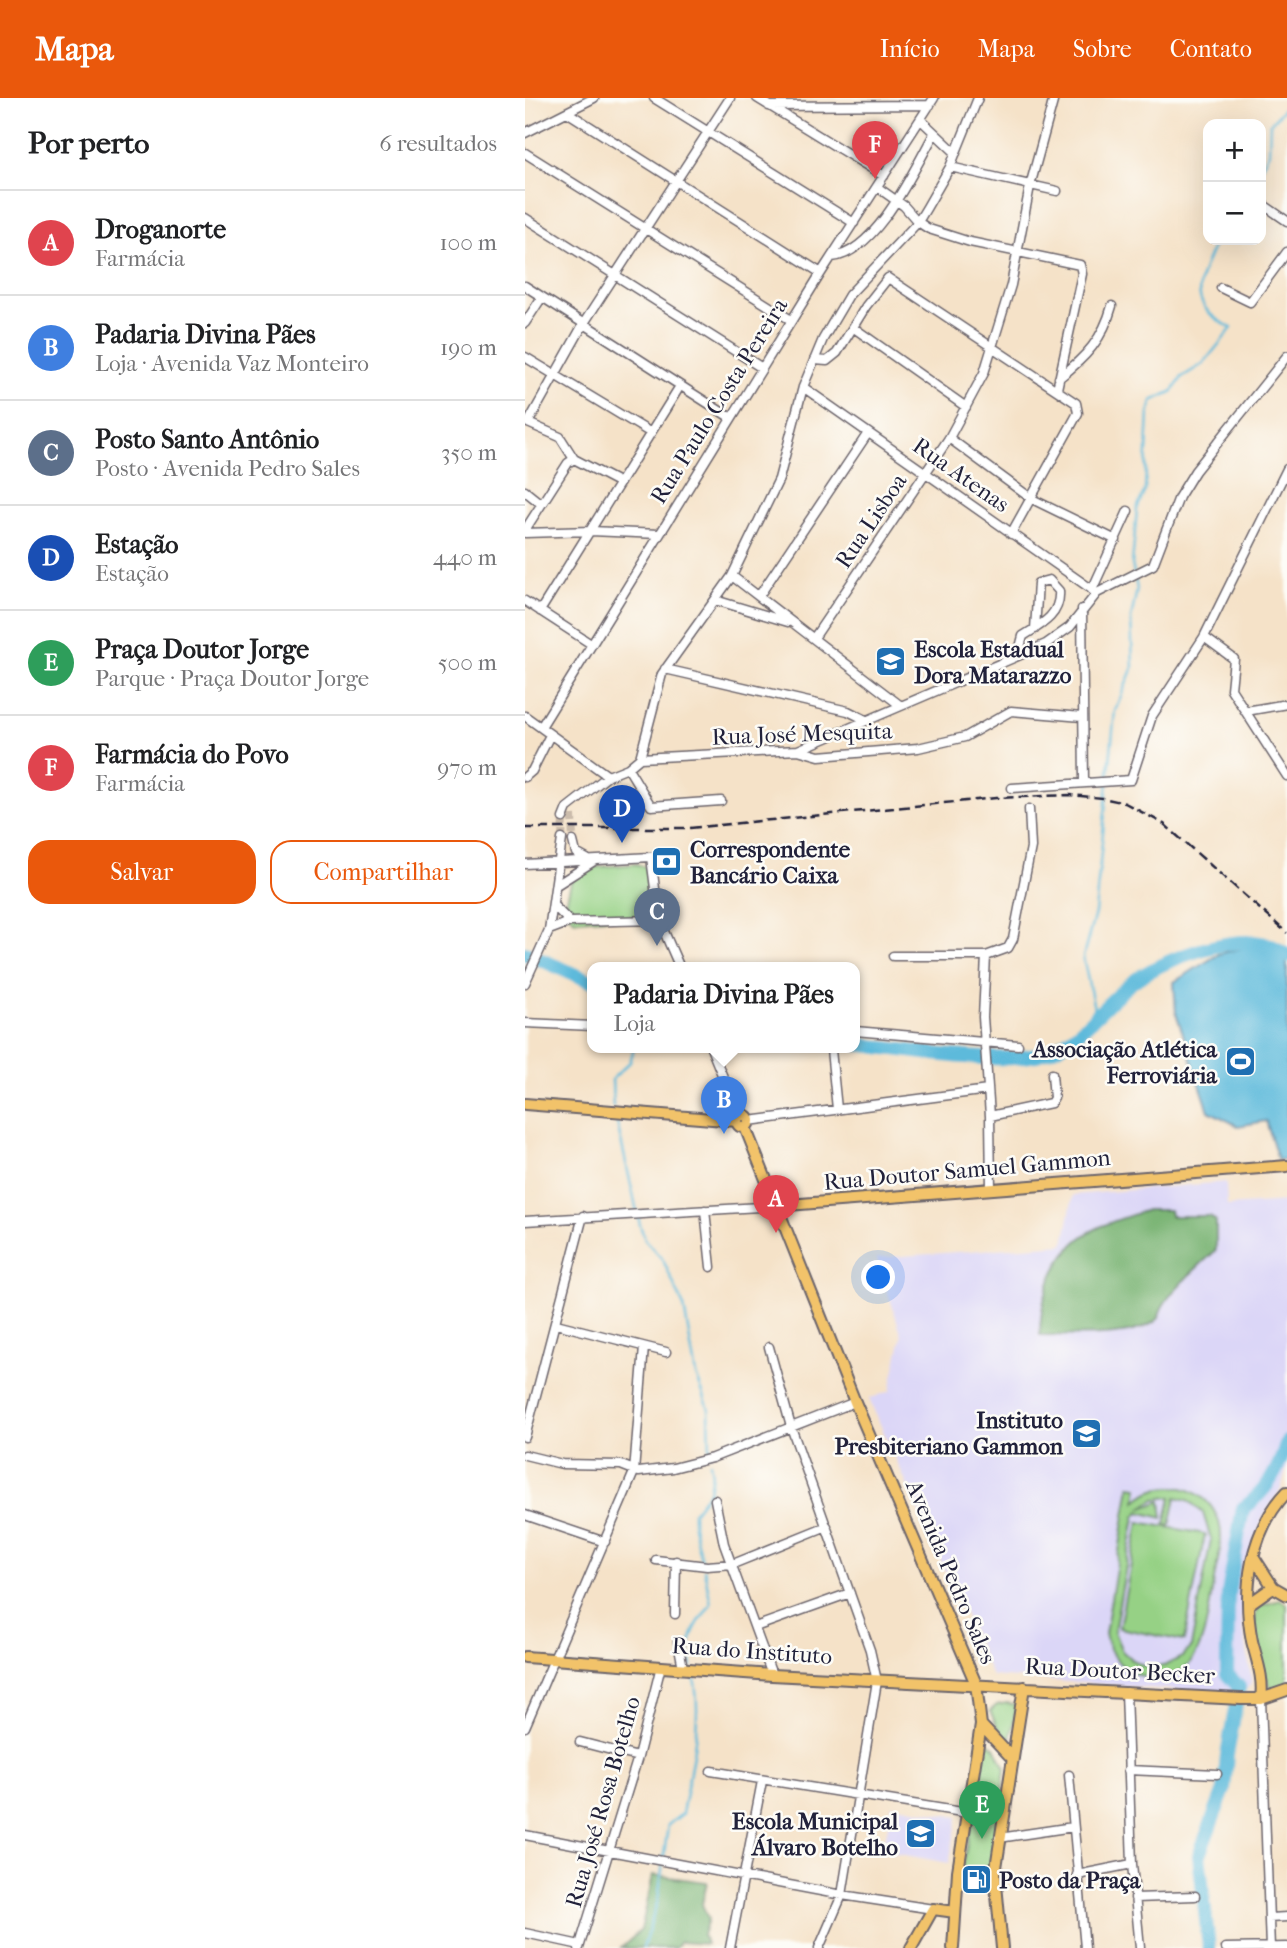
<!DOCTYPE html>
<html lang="pt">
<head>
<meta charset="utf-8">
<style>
	body { margin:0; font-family:"IM FELL French Canon",serif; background:#f6f6f6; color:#202124 }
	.controls { position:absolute; right:21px; top:21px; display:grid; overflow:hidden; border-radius:14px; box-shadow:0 7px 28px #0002 }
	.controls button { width:63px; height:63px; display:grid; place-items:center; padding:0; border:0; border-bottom:2px solid #e0e0e0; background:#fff; color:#202124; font:35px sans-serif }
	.you { position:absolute; left:354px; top:1180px; width:24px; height:24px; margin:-18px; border:5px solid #fff; border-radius:50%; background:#1a73e8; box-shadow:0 0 0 10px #1a73e833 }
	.badge { display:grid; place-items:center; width:46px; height:46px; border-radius:50%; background:#ea580c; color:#fff; font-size:23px; font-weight:700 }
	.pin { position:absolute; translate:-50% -58px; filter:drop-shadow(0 2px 4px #0008) }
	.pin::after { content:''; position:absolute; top:37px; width:24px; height:21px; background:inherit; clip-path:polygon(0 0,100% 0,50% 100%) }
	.popup { position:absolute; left:62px; top:864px; width:273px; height:91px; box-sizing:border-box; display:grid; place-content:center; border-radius:14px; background:#fff; filter:drop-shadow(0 2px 5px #0005); font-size:23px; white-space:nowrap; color:#757577 }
	.popup b { font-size:26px; color:#202124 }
	.popup::after { content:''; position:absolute; left:50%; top:100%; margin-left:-14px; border:14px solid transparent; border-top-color:#fff }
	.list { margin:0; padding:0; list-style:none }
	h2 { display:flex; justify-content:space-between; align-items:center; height:91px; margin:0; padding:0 28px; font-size:30px }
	h2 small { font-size:23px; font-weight:400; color:#757577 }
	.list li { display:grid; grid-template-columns:46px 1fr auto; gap:21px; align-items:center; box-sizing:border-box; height:105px; padding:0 28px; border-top:2px solid #e0e0e0 }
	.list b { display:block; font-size:26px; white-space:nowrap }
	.list p { margin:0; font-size:23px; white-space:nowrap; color:#757577 }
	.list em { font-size:23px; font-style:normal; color:#757577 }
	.actions { display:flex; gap:14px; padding:21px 28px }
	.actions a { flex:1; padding:16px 0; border:2px solid #ea580c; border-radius:21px; text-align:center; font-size:24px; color:#ea580c }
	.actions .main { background:#ea580c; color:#fff }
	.map { position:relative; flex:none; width:762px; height:1850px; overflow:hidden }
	header { display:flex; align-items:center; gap:42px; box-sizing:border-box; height:98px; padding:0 35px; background:#ea580c; color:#fff }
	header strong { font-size:33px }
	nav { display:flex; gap:38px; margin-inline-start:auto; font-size:24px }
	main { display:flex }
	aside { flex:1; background:#fff }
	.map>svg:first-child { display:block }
</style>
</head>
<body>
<header>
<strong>Mapa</strong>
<nav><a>Início</a><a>Mapa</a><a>Sobre</a><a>Contato</a></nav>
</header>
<main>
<aside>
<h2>Por perto<small>6 resultados</small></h2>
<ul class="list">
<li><span class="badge" style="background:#e0444e">A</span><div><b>Droganorte</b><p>Farmácia</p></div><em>100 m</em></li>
<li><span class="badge" style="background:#3f7fe0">B</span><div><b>Padaria Divina Pães</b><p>Loja · Avenida Vaz Monteiro</p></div><em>190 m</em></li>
<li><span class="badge" style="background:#5c6f8a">C</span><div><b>Posto Santo Antônio</b><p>Posto · Avenida Pedro Sales</p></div><em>350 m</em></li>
<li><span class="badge" style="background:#1a4fb4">D</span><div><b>Estação</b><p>Estação</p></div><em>440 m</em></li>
<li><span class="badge" style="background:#2e9e5b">E</span><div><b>Praça Doutor Jorge</b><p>Parque · Praça Doutor Jorge</p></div><em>500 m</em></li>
<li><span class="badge" style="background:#e0444e">F</span><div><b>Farmácia do Povo</b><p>Farmácia</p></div><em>970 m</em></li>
</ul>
<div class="actions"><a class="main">Salvar</a><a>Compartilhar</a></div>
</aside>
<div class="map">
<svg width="762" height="1850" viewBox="0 0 762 1850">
	<rect width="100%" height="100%" fill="#fdfcf7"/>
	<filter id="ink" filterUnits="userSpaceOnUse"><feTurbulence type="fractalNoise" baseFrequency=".0143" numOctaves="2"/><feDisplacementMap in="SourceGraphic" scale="14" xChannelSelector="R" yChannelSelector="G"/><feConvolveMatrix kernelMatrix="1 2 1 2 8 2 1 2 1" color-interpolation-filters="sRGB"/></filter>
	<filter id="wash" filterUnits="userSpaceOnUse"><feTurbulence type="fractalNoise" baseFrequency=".00686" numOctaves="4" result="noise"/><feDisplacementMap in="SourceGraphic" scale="28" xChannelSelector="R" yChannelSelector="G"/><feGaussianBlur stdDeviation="1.57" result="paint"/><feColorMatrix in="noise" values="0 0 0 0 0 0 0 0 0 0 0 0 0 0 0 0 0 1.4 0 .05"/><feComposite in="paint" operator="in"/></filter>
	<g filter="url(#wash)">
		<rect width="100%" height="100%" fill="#f5e2c8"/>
		<!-- built -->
		<path fill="#dbd6f7" d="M701,1084L702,1108L762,1104V1369L756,1391L738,1419L723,1469L717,1521L727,1586L715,1597L467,1578L344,1301L365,1293L377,1238L352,1160L539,1146L548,1097Z
			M367,1707L433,1719L424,1765L358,1753Z"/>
		<!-- green -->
		<path fill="#96d185" stroke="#5c7a60" stroke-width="2" fill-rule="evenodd" d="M111,766L121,769L127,817L50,822L39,813L47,780L60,770Z
			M605,1388L613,1389L611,1403C638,1378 682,1387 694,1424C700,1443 691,1467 688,1487C681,1527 677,1593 617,1578C596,1573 584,1556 580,1536ZM646,1399L640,1427L645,1428L651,1399L663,1402L678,1415L686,1441L666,1549L657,1559L639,1568H619L607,1562L597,1553L589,1534L610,1419L614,1414L638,1420L636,1403L615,1411L630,1401Z
			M614,1424L680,1436L659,1543L594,1530Z
			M755,1502L762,1506V1592H748C737,1578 723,1523 734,1508Z
			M482,1605L492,1607L483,1651L465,1613L472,1607Z
			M462,1644L470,1649L480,1670L466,1775L437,1773Z"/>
		<!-- forest -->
		<path fill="#78b372" stroke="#4d6a56" stroke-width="2" d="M622,1112H645L646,1118H685L691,1123V1152C677,1166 634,1201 634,1220C611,1243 546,1237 515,1237C515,1205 525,1171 548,1147C566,1128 599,1120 622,1112Z
			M128,1777L182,1784L177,1806L183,1821L178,1837L181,1846L155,1844L150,1850H96L116,1832Z"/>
		<!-- water -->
		<path fill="#5dbadb" stroke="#406e8b" stroke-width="2" d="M724,848L754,855L762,863V1061L753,1062L741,1023L713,1028L684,1013L651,915L649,884L694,856Z"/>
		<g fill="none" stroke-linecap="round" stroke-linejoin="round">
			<!-- stream -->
			<path stroke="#5dbadb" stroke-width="2.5" d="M736,69L744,55L745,26L762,7
				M571,920L558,859L570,815L590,613L608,569L606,520L612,491L607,466L612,411L620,392L624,315L627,303L648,293L657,279L678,266L707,230C658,207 674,181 691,142
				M88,1009L87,981L105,964L109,950
				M90,1016L115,1127L120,1142L138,1162L159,1209L171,1277L184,1311L185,1357
				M177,1465L168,1428V1414L184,1393L187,1376L185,1364
				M167,1568C160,1541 170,1528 186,1506L179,1471
				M118,1850L133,1802L143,1727L157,1716C165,1670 179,1621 168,1575"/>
			<!-- river -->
			<path stroke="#5dbadb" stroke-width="14" d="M0,855L68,884
				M330,946C377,951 480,970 521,954C558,940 582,901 613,880C644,859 731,825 762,858
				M684,1850L674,1757L699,1692L702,1657L714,1589L702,1576L703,1496L718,1410C742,1394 754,1371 762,1344"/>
		</g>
	</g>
	<g filter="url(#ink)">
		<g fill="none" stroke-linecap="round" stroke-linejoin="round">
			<!-- minor-tunnel -->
			<path stroke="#cbbcac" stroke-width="8" stroke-dasharray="8 4" stroke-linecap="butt" d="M47,717L48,743
				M37,741L38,720"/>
			<defs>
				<path id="minor" d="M129,0L329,125
					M232,0L359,78
					M244,8L405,7
					M42,14L296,175
					M396,22L431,55
					M0,35L69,0
					M0,55L266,222
					M425,69L532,93
					M352,89L379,108L393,124L404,131L445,144L555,167L557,176L532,291
					M736,105L762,123
					M0,120L237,270
					M307,159C351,155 389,72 409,36
					M0,188L206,320
					M696,190L725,204L762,154
					M0,225L17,199
					M329,230L441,309
					M0,259L126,335
					M289,262L302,263L312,255L341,208L363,180L551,305L553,315L486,436
					M534,280C561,259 578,241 587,208
					M278,289L572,495
					M424,340L507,401L591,442
					M49,361L35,339L3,325L59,225L205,0
					M49,361L95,385
					M0,393L15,405
					M0,432L43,365L49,361
					M0,435L66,433L134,436
					M207,478L376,608
					M567,492L603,413
					M234,498L343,335
					M190,502L263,524
					M0,503L66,546
					M557,511L559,684
					M15,513L155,288
					M679,539L709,561L706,591L762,678
					M289,540L424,340L459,275L486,187L505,88L529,0
					M493,557L498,538C516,527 536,517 534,493L524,482L513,485L510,531
					M140,571L323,613L341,622
					M721,613L762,606
					M0,618L83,678
					M16,629L296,175L409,0
					M273,652L521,546L545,529L572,495L628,467L654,399L670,373L762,258
					M115,660L273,652L294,658L393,650L440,639L486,613L557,619
					M103,670L126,708L196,703
					M0,679L7,673L25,637
					M487,690L606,682L627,618L679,539L762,371
					M38,720L42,710L83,678L103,670L115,660L137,576L207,478L254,381L278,289L298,241L324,197L393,124L402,109L425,69L453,0
					M48,743L51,755L62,761
					M0,766L126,759L134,822L155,870
					M33,786L69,763
					M29,808L45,824
					M24,832L45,824L134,822
					M368,858H461L483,850L488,841L506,749L504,711
					M461,858L458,919L465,1018L466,1092
					M0,885L24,832L37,741
					M0,925L68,928
					M330,933L493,947
					M186,950L214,1018
					M306,952L312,1011
					M465,1018L526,1005L529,1000L527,976
					M224,1023L463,992
					M180,1112L186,1169
					M0,1123L250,1108
					M31,1226L141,1254
					M244,1249L266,1329L345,1552L352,1583L317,1797L294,1850
					M0,1339L58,1118
					M0,1357L37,1366L96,1367L114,1374L148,1370L187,1360L330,1304
					M190,1402L199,1446L247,1577
					M0,1417L80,1444
					M131,1462L182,1468L208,1466L302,1428
					M150,1516L151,1463
					M230,1529L325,1495
					M153,1544L158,1570
					M601,1594L607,1766L615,1850
					M736,1601L745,1850
					M0,1629L109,1374L119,1249
					M55,1644L113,1659
					M603,1672L692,1676
					M186,1673L443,1715
					M544,1677L560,1850
					M0,1737L317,1797L408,1811
					M474,1740L548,1729
					M433,1773L470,1776
					M552,1777L607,1766
					M610,1800L670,1798
					M744,1820L762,1819
					M0,1835L55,1847
					M54,1850L113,1659L136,1568
					M205,1850L237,1683
					M701,1850L762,1849"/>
				<path id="major" d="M0,1006L212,1023
					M212 1023a6 6 0 1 1 12 0a6 6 0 1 1-12 0Z
					M220,1029L330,1304L451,1586L456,1627L433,1773L428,1850
					M250,1108L762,1068
					M728,1458L748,1489L762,1497
					M724,1506L748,1489
					M0,1559L247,1577L716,1601H736L762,1592
					M736,1601C739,1580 732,1563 727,1543C717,1492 725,1433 762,1394
					M456,1627L486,1659
					M386,1850L408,1811L430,1814
					M477,1850L470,1776L499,1589"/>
			</defs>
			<!-- minor casing -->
			<use href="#minor" stroke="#6c656c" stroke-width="11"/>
			<!-- major casing -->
			<use href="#major" stroke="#6c656c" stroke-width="14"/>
			<!-- minor -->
			<use href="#minor" stroke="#fff" stroke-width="8"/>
			<!-- major -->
			<use href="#major" stroke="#f2c36a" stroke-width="10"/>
			<!-- rail -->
			<path stroke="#22223b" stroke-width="2.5" stroke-dasharray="10 5" stroke-linecap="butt" d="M0,730H164L471,700L545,697L578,700L600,705L639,726L762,835"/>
		</g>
	</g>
	<!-- icons -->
	<defs>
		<symbol id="school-square" viewBox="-11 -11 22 22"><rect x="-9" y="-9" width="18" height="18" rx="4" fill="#1f6fb2" stroke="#fdfcf7"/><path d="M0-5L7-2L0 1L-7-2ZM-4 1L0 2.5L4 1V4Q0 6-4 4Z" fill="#fff"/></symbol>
		<symbol id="bank-square" viewBox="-11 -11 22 22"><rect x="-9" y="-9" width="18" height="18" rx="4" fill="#1f6fb2" stroke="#fdfcf7"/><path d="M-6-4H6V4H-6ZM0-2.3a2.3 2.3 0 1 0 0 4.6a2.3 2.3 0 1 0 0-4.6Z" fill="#fff"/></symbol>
		<symbol id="stadium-square" viewBox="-11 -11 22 22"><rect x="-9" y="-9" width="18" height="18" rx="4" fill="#1f6fb2" stroke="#fdfcf7"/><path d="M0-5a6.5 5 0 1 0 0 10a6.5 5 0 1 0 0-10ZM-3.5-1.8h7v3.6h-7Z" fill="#fff"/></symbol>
		<symbol id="fuel-square" viewBox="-11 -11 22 22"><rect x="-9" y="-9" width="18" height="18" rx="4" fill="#1f6fb2" stroke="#fdfcf7"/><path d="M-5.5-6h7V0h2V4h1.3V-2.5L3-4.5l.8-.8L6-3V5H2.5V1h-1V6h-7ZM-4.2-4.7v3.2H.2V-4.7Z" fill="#fff"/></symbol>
	</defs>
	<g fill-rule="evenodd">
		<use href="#school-square" x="348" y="546" width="35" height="35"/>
		<use href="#bank-square" x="124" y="746" width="35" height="35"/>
		<use href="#stadium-square" x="698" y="946" width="35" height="35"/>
		<use href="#school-square" x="544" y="1318" width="35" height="35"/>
		<use href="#school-square" x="378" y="1718" width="35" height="35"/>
		<use href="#fuel-square" x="434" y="1764" width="35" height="35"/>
	</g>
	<g text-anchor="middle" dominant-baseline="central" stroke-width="5" stroke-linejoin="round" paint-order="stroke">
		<!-- street labels -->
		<g font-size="23" fill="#22223b" stroke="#fdfcf7">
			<text transform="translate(194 303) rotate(-58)">Rua Paulo Costa Pereira</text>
			<text transform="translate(436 377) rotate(35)">Rua Atenas</text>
			<text transform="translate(346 423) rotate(-56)">Rua Lisboa</text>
			<text transform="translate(277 636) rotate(-2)">Rua José Mesquita</text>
			<text transform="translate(442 1072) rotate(-5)">Rua Doutor Samuel Gammon</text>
			<text transform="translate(426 1474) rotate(67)">Avenida Pedro Sales</text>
			<text transform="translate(227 1553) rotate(4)">Rua do Instituto</text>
			<text transform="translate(595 1573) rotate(3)">Rua Doutor Becker</text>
			<text transform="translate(78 1704) rotate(-74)">Rua José Rosa Botelho</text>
		</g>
		<!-- poi labels -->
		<g font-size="23" font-weight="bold" fill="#22223b" stroke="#fdfcf7" text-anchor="start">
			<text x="389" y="551">Escola Estadual<tspan x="389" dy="26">Dora Matarazzo</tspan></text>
			<text x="165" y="751">Correspondente<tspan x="165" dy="26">Bancário Caixa</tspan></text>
			<text x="692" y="951" text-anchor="end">Associação Atlética<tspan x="692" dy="26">Ferroviária</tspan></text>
			<text x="538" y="1322" text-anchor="end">Instituto<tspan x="538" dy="26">Presbiteriano Gammon</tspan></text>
			<text x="373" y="1723" text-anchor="end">Escola Municipal<tspan x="373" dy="26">Álvaro Botelho</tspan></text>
			<text x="474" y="1782">Posto da Praça</text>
		</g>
	</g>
</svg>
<div class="controls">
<button>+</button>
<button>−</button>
</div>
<div class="you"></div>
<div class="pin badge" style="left:251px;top:1135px;background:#e0444e">A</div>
<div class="pin badge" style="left:199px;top:1036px;background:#3f7fe0">B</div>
<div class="popup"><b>Padaria Divina Pães</b>Loja</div>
<div class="pin badge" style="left:132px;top:848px;background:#5c6f8a">C</div>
<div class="pin badge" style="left:97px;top:745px;background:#1a4fb4">D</div>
<div class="pin badge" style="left:457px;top:1741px;background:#2e9e5b">E</div>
<div class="pin badge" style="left:350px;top:81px;background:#e0444e">F</div>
</div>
</main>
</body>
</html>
